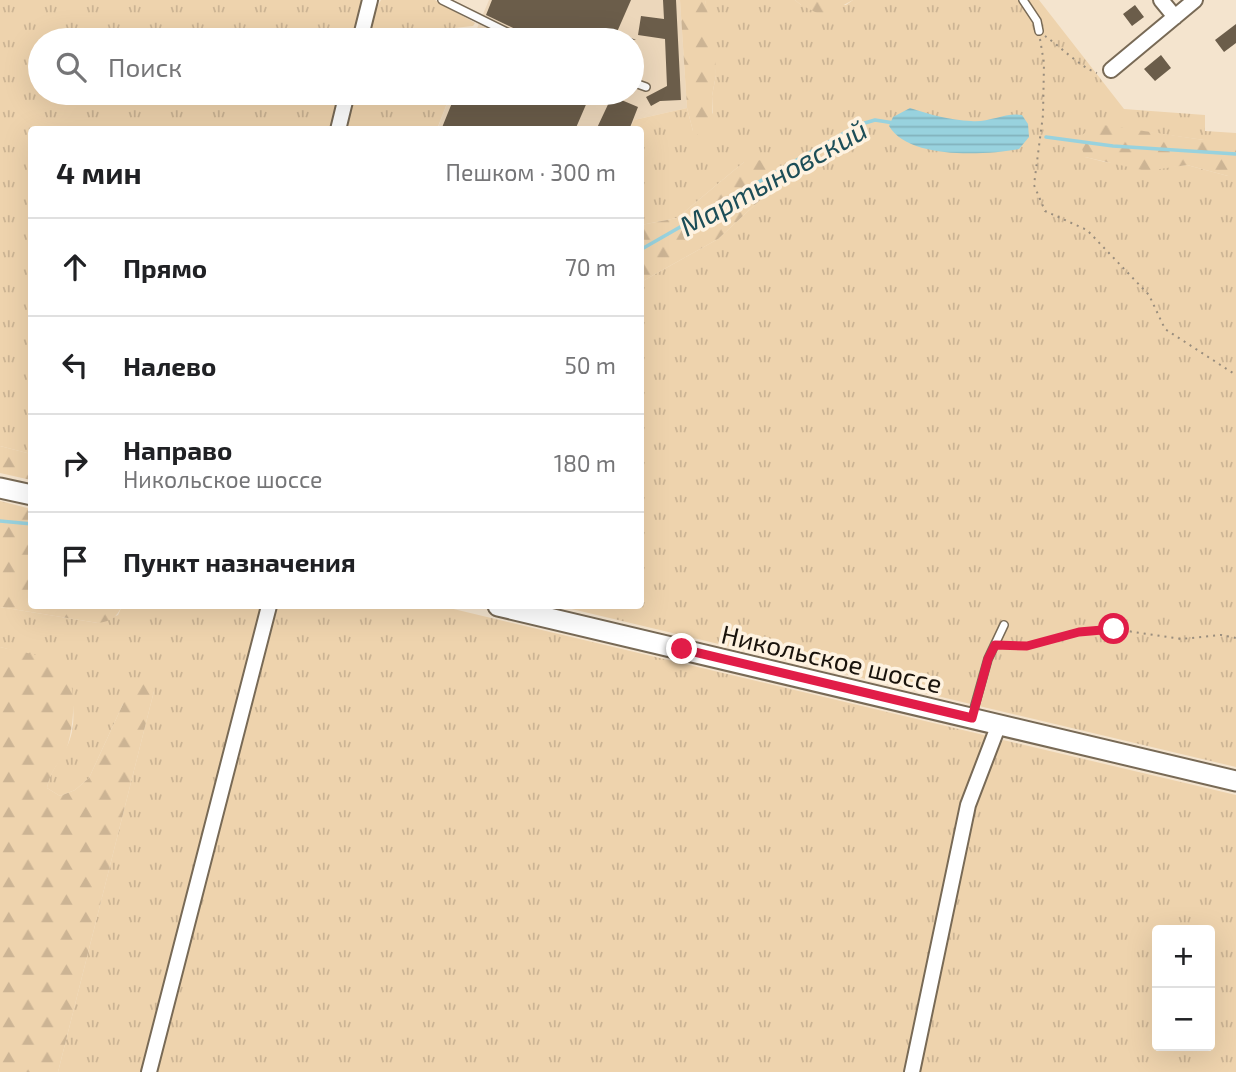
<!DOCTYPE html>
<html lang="ru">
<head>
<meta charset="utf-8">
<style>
	body { margin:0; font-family:"Exo 2",sans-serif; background:#f2f2f2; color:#202124 }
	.controls { position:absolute; right:21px; bottom:21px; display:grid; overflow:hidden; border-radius:7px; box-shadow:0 7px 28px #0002 }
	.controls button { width:63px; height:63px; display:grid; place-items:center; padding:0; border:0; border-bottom:2px solid #e0e0e0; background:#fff; color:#202124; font:35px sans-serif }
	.stop { position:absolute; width:21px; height:21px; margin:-16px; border:5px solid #e11d48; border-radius:50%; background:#fff }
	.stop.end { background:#e11d48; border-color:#fff; box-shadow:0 2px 7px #0008 }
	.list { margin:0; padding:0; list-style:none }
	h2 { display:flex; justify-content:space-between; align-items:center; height:91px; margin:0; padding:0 28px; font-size:30px }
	h2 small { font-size:23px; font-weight:400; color:#757577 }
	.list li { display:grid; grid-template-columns:46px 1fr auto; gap:21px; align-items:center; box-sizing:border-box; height:98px; padding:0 28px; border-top:2px solid #e0e0e0 }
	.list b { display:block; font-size:26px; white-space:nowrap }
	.list p { margin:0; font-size:23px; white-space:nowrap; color:#757577 }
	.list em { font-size:23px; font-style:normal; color:#757577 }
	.icon { flex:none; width:38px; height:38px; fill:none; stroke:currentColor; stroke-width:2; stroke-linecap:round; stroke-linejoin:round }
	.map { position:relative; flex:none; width:1236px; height:1072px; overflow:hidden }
	.search { position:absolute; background:#fff; box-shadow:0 7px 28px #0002; left:28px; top:28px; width:616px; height:77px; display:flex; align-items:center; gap:18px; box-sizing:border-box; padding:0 24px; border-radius:38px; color:#757577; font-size:26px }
	.panel { position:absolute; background:#fff; box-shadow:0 7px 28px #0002; left:28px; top:126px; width:616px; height:483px; border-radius:7px }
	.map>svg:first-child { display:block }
</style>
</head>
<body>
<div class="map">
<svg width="1236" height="1072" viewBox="0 0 1236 1072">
	<defs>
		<pattern id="grass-tufts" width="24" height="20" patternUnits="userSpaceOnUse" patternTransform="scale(1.75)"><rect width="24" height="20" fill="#eed3ad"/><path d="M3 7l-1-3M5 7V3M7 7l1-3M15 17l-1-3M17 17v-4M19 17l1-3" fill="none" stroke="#ccb494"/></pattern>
		<pattern id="forest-firs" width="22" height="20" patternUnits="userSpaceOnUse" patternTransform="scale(1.75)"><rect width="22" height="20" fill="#eed3ad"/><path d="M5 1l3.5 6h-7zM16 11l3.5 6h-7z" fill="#ccb494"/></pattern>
		<pattern id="water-rules" width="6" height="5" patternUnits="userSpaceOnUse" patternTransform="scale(1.75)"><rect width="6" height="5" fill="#98d2de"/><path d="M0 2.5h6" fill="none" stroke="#82b3bd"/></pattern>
	</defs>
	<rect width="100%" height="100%" fill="#f4e4ce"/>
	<!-- built -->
	<path fill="#ecd7bb" d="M489,0H680L687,108L634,120L630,129L437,130L451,93H632V40H472Z"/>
	<!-- grass -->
	<path fill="url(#grass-tufts)" fill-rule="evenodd" d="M0,0H363L353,40H40V93H341L332,129L32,130L31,454L0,446Z
		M381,0H435L475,23L473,26L454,28L448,40H367L372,17Z
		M705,0H795L801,5H846L853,0H1039L1124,109L1205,115V131L1236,133V140H1204L1097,125L1085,157L1105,162L1166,167L1187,165L1228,176H1236V767L559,606H640L641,282L718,239L769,192L744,162L677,218L641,225L640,130L630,129L634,120L687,108L693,131L713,113L712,96L716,75Z
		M354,93H451L437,129L345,130Z
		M122,606H262L141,1072H58L154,691L123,704L89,778L75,790L60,796L47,788C50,771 59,763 66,748C76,731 74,707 71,688L42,658L0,647V607L98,623L118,615Z
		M278,606H441L988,736L907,1072H157Z
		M1003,740L1236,795V1072H916L973,807L993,755ZM1157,930H1210V1046H1157Z"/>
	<!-- forest -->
	<path fill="url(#forest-firs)" d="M680,0H705L715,46L716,75L712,96L713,134L705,141L693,131L687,108Z
		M795,0H853L823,16L801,5Z
		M1097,124L1204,140H1236V176H1228L1187,165L1146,171L1085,157L1078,138Z
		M778,158L769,192L718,239L641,282V225L677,218L744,162Z
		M0,446L31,454V480L0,473Z
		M0,501L31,509L32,606H122C116,618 111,621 98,623L0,607Z
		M0,647C16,651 44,655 58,663C79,676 74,723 68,744C63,761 51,767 47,788L60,796L75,790L89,778L123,704L131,690L144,680L154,691L58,1072H0Z"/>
	<!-- water -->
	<path fill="url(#water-rules)" d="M910,108C931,115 950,120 971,121C989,123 1005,112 1022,115L1028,124L1029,137L1019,149C986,155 909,160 889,126L893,117Z"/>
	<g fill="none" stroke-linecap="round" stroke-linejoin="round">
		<!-- stream -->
		<path stroke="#98d2de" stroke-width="3.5" d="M1046,137L1113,146L1236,154
			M640,250L858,125L875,120L894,123
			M0,521L32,524"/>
	</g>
	<!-- building -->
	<path fill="#6b5d4a" d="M492,0H631L617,32L636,40H538L486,15Z
		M663,0H676L681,100L660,101L651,106L646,97L667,86L665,39L638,35L641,16L664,19Z
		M1135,5L1144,17L1132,26L1123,14Z
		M1236,24V43L1224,52L1215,40Z
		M1161,55L1171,68L1155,81L1144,69Z
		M456,93H591L575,130H441Z
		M612,96L638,107L629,130H596Z"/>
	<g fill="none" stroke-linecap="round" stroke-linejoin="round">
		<defs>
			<path id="lane" d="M442,0L523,40
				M1023,0L1037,21L1039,31
				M632,82L646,87
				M972,716L988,659L1004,625"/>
			<path id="street" d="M1161,0L1175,17
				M360,40L370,0
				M1111,70L1195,0
				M338,130L347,93
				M149,1072L269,606
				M912,1072L968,805L999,724"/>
			<path id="secondary" d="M0,488L32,495
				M498,606L1236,781"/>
		</defs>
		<!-- lane casing -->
		<use href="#lane" stroke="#786a56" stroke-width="10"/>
		<!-- street casing -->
		<use href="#street" stroke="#786a56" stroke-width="18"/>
		<!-- secondary casing -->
		<use href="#secondary" stroke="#786a56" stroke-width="23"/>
		<!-- path -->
		<path stroke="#998d7d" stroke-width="2" stroke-dasharray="2 5" stroke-linecap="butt" d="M1045,36C1061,47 1080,67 1097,73
			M1040,39L1044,63L1043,115L1034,185L1045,211L1087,230L1149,295L1165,329L1236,375
			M1006,645L1027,646L1079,632L1114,629L1181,639L1221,635L1236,638"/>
		<!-- lane -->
		<use href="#lane" stroke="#fff" stroke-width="7"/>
		<!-- street -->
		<use href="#street" stroke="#fff" stroke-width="14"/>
		<!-- secondary -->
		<use href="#secondary" stroke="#fff" stroke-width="19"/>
	</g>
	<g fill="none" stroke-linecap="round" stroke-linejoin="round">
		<!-- route -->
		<path stroke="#e11d48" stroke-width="9" d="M682,649L972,718L988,659L995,645L1027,646L1079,632L1114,629"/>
	</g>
	<g text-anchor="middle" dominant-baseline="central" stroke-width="7" stroke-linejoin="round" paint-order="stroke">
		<!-- street labels -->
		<g font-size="26" fill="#19130c" stroke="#fef2e0">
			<text transform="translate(832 658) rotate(13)">Никольское шоссе</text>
		</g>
		<!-- water labels -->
		<g font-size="28" font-style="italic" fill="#1c4e58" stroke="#fef2e0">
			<text transform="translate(773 177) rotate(-29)">Мартыновский</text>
		</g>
	</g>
</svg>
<div class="controls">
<button>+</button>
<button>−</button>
</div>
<div class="stop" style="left:1114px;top:629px"></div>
<div class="stop end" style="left:682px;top:649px"></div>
<div class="search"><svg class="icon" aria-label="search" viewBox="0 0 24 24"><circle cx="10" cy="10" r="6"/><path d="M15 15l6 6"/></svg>Поиск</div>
<section class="panel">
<h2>4 мин<small>Пешком · 300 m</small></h2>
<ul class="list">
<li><svg class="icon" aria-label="ahead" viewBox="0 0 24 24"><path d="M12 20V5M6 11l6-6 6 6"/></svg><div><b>Прямо</b></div><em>70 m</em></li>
<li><svg class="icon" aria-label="left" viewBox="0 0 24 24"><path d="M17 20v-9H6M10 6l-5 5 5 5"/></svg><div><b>Налево</b></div><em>50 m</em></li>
<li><svg class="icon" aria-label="right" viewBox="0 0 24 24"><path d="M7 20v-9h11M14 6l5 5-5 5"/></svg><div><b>Направо</b><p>Никольское шоссе</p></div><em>180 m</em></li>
<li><svg class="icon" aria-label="arrive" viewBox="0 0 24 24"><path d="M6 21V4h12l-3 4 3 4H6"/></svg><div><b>Пункт назначения</b></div></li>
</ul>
</section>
</div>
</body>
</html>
